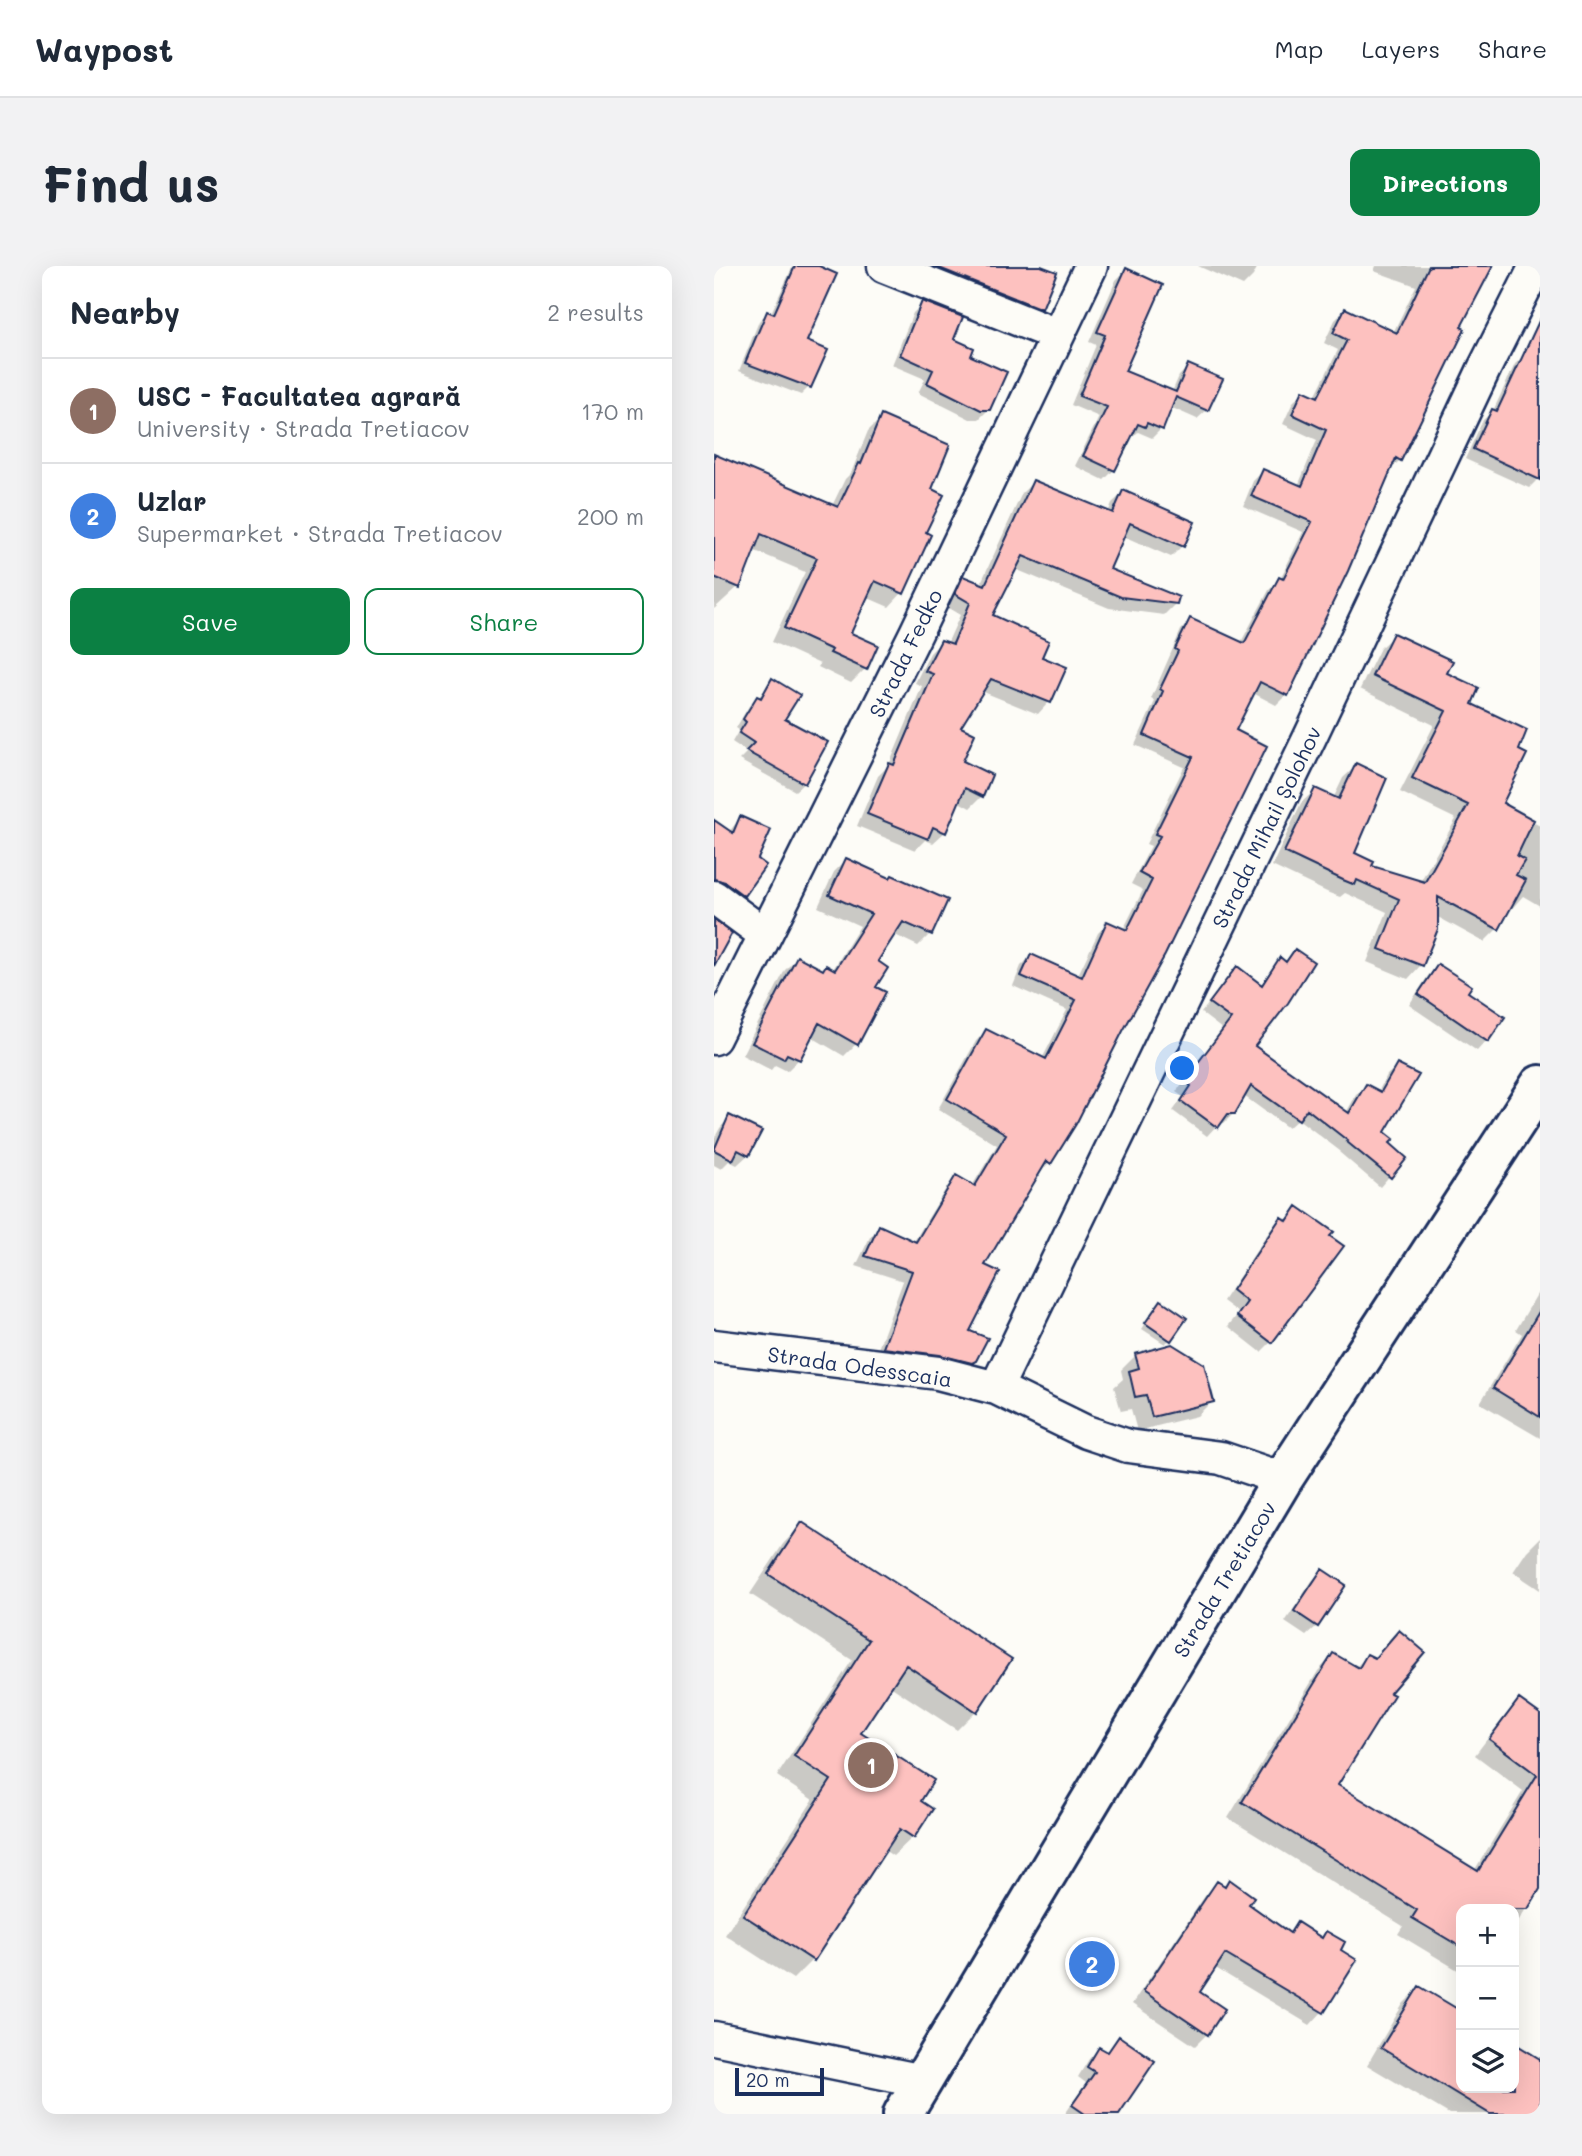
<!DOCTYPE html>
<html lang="en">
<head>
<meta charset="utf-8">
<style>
	body { margin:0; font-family:Mali,sans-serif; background:#f2f2f3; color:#1f2937 }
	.controls { position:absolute; right:21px; bottom:21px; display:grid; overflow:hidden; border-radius:14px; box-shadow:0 7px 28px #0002 }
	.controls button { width:63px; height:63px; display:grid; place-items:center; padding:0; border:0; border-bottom:2px solid #e0e1e3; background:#fff; color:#1f2937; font:35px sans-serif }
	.scale { position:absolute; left:21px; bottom:18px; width:89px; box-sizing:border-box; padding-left:7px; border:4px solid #1b2f5e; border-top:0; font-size:19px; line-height:24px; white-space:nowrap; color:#1b2f5e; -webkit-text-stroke:5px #fdfcf7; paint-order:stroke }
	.you { position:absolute; left:469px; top:803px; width:24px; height:24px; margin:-18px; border:5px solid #fff; border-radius:50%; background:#1a73e8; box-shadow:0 0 0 10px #1a73e833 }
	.badge { display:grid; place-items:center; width:46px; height:46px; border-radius:50%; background:#0b8043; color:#fff; font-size:23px; font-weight:700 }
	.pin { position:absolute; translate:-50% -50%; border:4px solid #fff; box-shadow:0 2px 7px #0006 }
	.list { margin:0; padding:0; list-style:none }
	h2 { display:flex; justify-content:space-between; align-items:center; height:91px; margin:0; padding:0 28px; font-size:30px }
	h2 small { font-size:23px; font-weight:400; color:#747a83 }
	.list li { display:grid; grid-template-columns:46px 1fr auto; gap:21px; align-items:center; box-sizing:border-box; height:105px; padding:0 28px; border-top:2px solid #e0e1e3 }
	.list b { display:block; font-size:26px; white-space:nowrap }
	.list p { margin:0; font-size:23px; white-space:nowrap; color:#747a83 }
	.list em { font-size:23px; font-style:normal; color:#747a83 }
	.actions { display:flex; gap:14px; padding:21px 28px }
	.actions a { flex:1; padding:16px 0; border:2px solid #0b8043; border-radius:14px; text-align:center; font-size:24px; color:#0b8043 }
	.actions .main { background:#0b8043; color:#fff }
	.icon { flex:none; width:38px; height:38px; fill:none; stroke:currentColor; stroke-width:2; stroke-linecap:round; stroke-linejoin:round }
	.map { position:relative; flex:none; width:826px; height:1848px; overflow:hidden; border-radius:14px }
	header { display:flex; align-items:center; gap:42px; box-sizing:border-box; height:98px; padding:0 35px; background:#fff; border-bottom:2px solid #e0e1e3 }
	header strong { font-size:33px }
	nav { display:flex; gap:38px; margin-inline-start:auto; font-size:24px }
	.intro { display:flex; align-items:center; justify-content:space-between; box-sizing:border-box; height:168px; padding:0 42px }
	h1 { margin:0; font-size:49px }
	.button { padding:18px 32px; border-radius:14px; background:#0b8043; color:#fff; font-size:24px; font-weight:700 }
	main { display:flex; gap:42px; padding:0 42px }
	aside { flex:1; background:#fff; border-radius:14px; box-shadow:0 7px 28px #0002 }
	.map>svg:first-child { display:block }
</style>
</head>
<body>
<header>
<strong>Waypost</strong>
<nav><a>Map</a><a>Layers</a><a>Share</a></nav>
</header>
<div class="intro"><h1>Find us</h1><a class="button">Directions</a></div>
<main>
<aside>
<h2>Nearby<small>2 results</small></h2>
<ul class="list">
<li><span class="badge" style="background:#8d6e63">1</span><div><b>USC - Facultatea agrară</b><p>University · Strada Tretiacov</p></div><em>170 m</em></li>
<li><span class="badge" style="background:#3f7fe0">2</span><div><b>Uzlar</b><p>Supermarket · Strada Tretiacov</p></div><em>200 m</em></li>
</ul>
<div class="actions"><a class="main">Save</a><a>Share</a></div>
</aside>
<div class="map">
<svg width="826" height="1848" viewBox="0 0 826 1848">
	<rect width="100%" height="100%" fill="#fdfcf7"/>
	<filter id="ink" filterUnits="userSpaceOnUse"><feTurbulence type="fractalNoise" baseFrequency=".0143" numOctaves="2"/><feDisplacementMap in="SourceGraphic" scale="14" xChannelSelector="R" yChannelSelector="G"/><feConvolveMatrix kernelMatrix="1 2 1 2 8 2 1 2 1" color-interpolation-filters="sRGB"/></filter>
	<g filter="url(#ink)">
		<!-- shadow -->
		<path fill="#0003" d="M79,0H100L91,76L95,121L87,129L25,105L45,55L53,47L56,49Z
			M220,0H324L327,42L319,50L216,9Z
			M484,0H544L539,10L529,20Z
			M662,0H777L744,62L686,194L676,204L572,429L562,439L539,427L520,465L407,764L335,897L326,906L269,999L254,1066L261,1094L250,1105L161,1091L189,1015L142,1000L156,971L166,961L199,977L233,921L243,911L258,920L283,879L224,843L262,775L272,765L328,793L353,744L299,720L307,700L317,690L363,711L384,667L394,657L409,664L429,624L417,618L437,580L432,578L470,501L421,479L441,435L437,433L467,364L477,354L526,378L555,324L566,313L589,266L529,240L539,215L549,205L584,220L603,174L569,158L579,136L589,126L600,132L624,84L610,77L621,54L631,44L679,67L702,20L660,5Z
			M412,4L409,106L458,126L465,110L475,100L493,144L483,153L456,141L447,163L438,172L424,166L420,170L417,169L400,204L390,214L361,200L385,151L357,139L382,79L375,76L402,14Z
			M209,37L238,74L255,91L275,143L265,153H256L204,127L211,113L178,99L199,47Z
			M811,89L826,96V211L815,222L751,193L769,154L779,145L801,98Z
			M168,151L216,224L209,267L188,327L175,341L152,331L135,368L162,380L151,403L137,417L104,401L106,398L58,376L91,306L39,284L24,321L0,343V190L118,240L131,213L137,207L154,165Z
			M319,216L394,247L398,237L410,226L468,280L457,291L409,270L394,304L462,337L450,349L395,342L301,303L277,350L326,391L335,436L324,448L267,425L244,462L247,496L268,530L256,542L243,535L231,566L219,577L211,574L201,584L143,560L164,510L175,499L208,420L201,417L216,387L227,376L233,378L246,349L231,340L238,324L250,312L266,319L308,227Z
			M680,369L731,407L755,438L787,538L826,560V640L809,630L795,646L793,645L783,663L770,676L722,650V663L707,699L694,713L653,696L673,646L631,627L626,631L615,627L558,600L587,537L601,524L619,533L629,512L643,499L639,588L656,601L706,616L742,553L686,526L720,459L646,423L666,382Z
			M58,415L90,517L81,525L25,494L33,486L18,476L25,464L22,462L35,440L44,432Z
			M26,552L42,594L49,599L29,629L19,638L0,626V561L15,566Z
			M132,594L216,668L204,680L179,668L162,696L159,721L169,727L142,778L130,790L96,770L85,793L73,805L61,799L57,804L28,789L71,704L83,692L108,705H118L146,660L104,641L120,606Z
			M581,685L539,780L632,847L642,829L652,820L664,826L673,809L683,800L669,867L673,877L691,892L666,921L625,886L626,885L584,853L574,862L530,830L520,847L510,857H505L493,870L459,845L469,831L462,826L508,763L487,747L523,702L546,720L566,694L570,696Z
			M724,700L751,726L773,774L763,785L695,739L714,710Z
			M16,851L34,889L23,899L15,895L7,903L0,899V873L6,862Z
			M583,942L557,1076L547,1086L514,1060L525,1047L509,1035L557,963L567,953L571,955Z
			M826,1023V1172L766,1137L808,1068L802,1064Z
			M442,1041L455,1074L451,1078L428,1063Z
			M422,1089L498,1135L483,1150L423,1165L417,1143L407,1145L400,1121L409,1113L407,1104Z
			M88,1258L262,1445L243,1464L176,1420L145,1467L204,1535L217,1544L199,1571L179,1590L170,1584L98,1694L79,1713L11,1669L99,1534L63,1510L138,1394L36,1328L69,1278Z
			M826,1272V1324L799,1306L813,1285Z
			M608,1305L630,1319L603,1360L592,1370L571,1356L598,1315Z
			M619,1389L641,1402L653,1390L673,1427L622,1520L760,1605L809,1525L761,1489L790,1451L805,1435L826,1451V1620L800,1662V1643H747V1706L684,1668L689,1660L514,1552L604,1405Z
			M515,1616L533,1639L574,1668L584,1659L607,1673L612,1668L624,1684L640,1694L608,1746L596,1759L500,1701L483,1726L493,1768L481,1780L418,1738L491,1630L503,1617L509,1622Z
			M705,1722L747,1747V1822H800V1779L826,1795V1848H735L653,1799L689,1738Z
			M405,1773L403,1848H351L372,1817L364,1811L375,1793L385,1783L392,1787Z"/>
		<!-- building -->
		<path fill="#fdc1bf" stroke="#1b2f5e" stroke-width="2" d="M81,0H105L123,8L93,75L114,84L97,122L31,97L53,45L60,48Z
			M220,0H327L343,6L328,43Z
			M715,0H779L747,61L751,63L687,195L682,192L634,305L574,430L546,416L522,464L553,480L451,689L409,765L362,858L337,898L333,895L271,999L286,1006L256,1065L274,1072L262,1095L258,1097L226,1089L169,1082L198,1005L151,990L165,959L202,976L242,909L261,920L292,868L233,833L272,763L332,793L362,734L307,710L317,688L368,711L393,655L413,664L438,614L425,607L446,570L441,568L479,491L430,469L449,425L446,423L464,385L461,383L476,352L530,377L532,374L565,311L569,313L598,256L537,230L549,203L588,220L612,164L578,148L589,124L604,131L633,74L619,67L631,42L683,67Z
			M412,2L449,19L411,105L462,126L474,98L509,113L494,145L462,131L449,164L433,157L431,161L424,158L401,205L369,190L393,141L365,130L391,69L383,66Z
			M208,35L249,51L240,73L260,82L257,90L293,106L276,144H267L213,117L219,104L186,89Z
			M826,53V214L759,183L778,143L783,145Z
			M167,149L236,179L218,223L230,229L212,266L217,269L190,328L161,315L137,367L164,379L153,404L116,387L118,384L70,362L103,292L47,268L26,322L0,311V188L124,241L145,197L147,198Z
			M319,214L399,247L409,224L481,256L470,281L416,257L396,303L465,331L463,338L407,331L309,290L279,349L335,375L328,391L353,401L337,437L277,413L247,461L261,468L249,495L278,509L269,531L251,522L232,567L219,561L214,573L153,548L175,497L180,499L219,408L211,405L227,374L239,378L256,337L241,328L249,310L271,319Z
			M679,367L739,395L733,407L765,422L758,438L813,464L805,484L813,488L789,537L820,554L803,590L811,594L802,609L812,614L785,664L724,631V663L709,700L665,683L685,633L643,614L641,619L629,614L570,586L601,522L625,533L642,497L673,512L641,587L660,596L658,600L711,616L754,539L698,512L732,445L658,410Z
			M58,412L86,429L71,453L114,476L91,518L32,485L40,477L25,467L32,456L29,453L43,430L47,432Z
			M26,550L57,564L44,593L52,599L30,630L11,616L0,613V554L19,567Z
			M132,592L176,612L178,609L234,634L218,669L189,656L164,695L174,702L162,721L172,726L144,779L105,757L86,794L73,788L70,793L38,777L83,690L109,704L112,699L121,704L157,648L115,629Z
			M0,654L18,667L0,700Z
			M581,683L600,696L574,737L541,780L635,847L652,818L667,826L683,798L705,809L671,866L680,873L676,877L693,892L677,912L633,876L634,875L593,843L585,854L537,820L521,848H514L504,862L467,835L477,820L470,815L517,753L495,737L523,700L548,719L566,691L572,696Z
			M724,698L758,720L754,726L791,751L774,776L704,728Z
			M15,849L48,865L35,890L24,884L19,894L0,884Z
			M583,940L620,966L616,970L630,980L558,1077L523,1050L533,1036L518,1024L567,951L573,955Z
			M447,1034L473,1052L457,1075L431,1057Z
			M826,1044V1151L779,1122Z
			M458,1078L490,1098L500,1136L438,1151L432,1129L421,1131L415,1105L425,1102L421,1088Z
			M88,1256L298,1393L263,1446L192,1399L147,1467L220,1514L207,1535L219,1543L200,1572L186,1563L100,1695L29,1649L117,1514L80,1490L155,1374L54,1308Z
			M608,1303L632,1319L604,1361L580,1345Z
			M685,1364L711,1386L676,1427L680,1429L624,1519L764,1605L823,1509L775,1473L805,1433L826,1448V1623L814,1643H747V1681L698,1652L703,1644L528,1536L619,1387L645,1402L653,1388L661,1392Z
			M515,1613L540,1631L535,1638L576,1667L583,1656L608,1672L612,1665L631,1676L627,1684L643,1694L610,1747L511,1688L486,1726L511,1743L494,1769L429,1725L503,1615L511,1620Z
			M705,1720L747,1745V1822H800V1777L826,1793V1848H776L667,1782Z
			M405,1770L441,1795L405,1848H371L358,1839L381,1806L373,1801L385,1781L394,1786Z"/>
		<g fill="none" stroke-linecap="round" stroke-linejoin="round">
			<defs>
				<path id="street" d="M170,0L343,69
					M0,631L50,668
					M0,772L202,367L377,0
					M0,1080L224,1107L282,1122L372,1166L414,1180L507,1192L569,1213
					M282,1122L596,471L771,101L822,0
					M0,1772L209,1815"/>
				<path id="secondary" d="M189,1848L569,1213L826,819"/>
			</defs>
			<!-- street casing -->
			<use href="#street" stroke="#1b2f5e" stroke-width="37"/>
			<!-- secondary casing -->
			<use href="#secondary" stroke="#1b2f5e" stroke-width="44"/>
			<!-- street -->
			<use href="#street" stroke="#fdfcf7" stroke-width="32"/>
			<!-- secondary -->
			<use href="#secondary" stroke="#fdfcf7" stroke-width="38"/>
		</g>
	</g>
	<g text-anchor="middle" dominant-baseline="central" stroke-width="5" stroke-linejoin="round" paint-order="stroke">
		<!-- street labels -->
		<g font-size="21" fill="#1b2f5e" stroke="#fdfcf7">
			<text transform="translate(191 387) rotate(-64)">Strada Fedko</text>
			<text transform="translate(552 561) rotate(-64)">Strada Mihail Șolohov</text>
			<text transform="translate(146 1100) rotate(8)">Strada Odesscaia</text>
			<text transform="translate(510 1313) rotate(-59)">Strada Tretiacov</text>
		</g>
	</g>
</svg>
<div class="controls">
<button>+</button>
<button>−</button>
<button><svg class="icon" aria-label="layers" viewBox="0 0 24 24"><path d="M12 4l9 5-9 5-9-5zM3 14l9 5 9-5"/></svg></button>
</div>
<div class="scale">20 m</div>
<div class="you"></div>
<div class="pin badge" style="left:157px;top:1499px;background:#8d6e63">1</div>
<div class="pin badge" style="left:378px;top:1698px;background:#3f7fe0">2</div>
</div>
</main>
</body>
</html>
